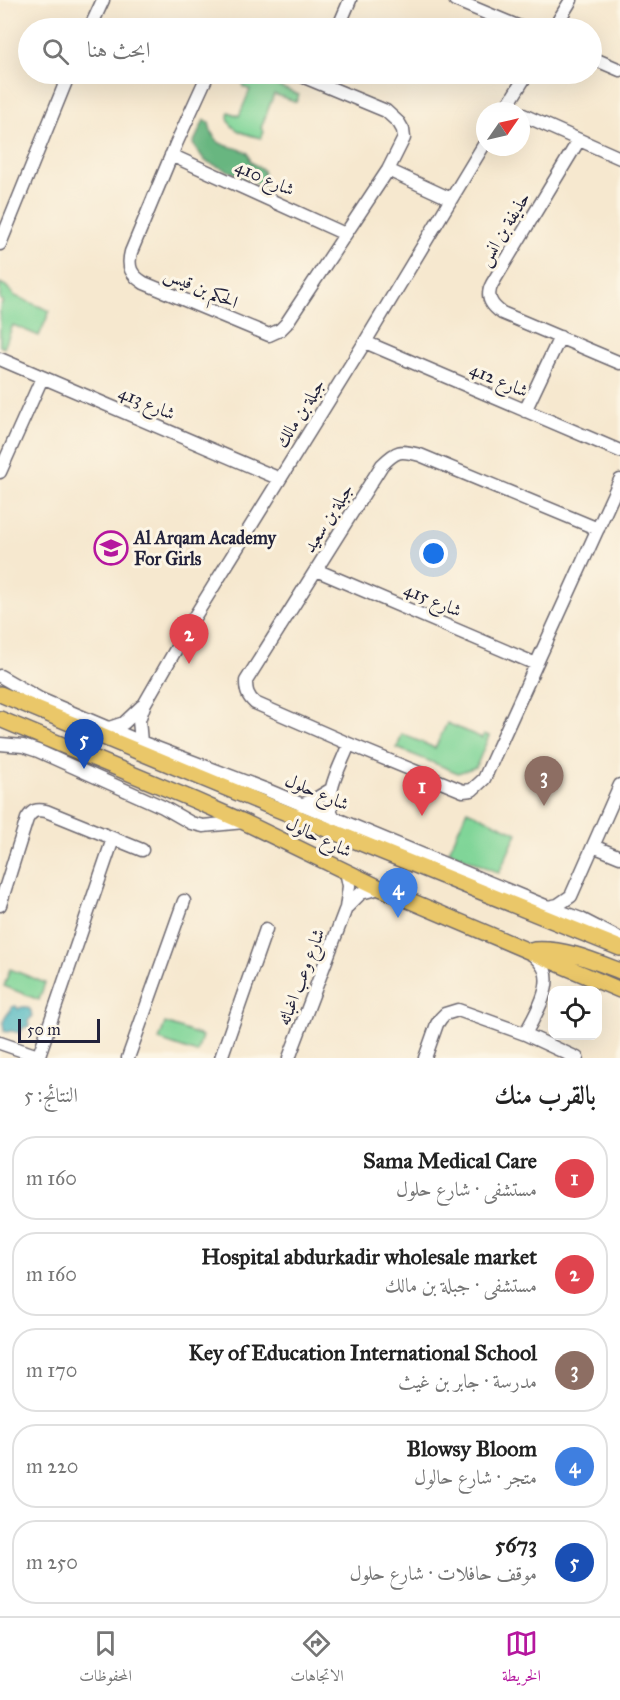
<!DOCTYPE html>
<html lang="ar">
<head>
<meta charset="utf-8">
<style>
	body { margin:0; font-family:"IM FELL Great Primer",Amiri,serif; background:#f6f6f6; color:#222; direction:rtl }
	.controls { position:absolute; right:18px; bottom:18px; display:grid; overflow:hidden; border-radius:12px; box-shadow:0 6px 24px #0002 }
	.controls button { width:54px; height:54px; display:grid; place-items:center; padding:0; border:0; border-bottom:2px solid #e0e0e0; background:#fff; color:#222; font:30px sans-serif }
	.compass { position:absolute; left:476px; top:102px; width:54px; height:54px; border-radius:50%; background:#fff; box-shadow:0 6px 24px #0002; rotate:56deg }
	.scale { position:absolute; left:18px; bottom:15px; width:82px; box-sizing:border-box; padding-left:6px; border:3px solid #22223b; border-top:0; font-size:16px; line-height:21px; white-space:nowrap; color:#22223b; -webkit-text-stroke:4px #fcf5e5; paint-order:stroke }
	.you { position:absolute; left:434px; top:554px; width:21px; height:21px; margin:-15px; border:4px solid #fff; border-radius:50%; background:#1a73e8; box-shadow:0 0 0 9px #1a73e833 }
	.badge { display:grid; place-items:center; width:39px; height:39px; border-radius:50%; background:#b5179e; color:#fff; font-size:20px; font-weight:700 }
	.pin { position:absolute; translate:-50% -50px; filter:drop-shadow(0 2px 3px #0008) }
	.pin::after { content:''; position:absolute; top:32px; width:21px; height:18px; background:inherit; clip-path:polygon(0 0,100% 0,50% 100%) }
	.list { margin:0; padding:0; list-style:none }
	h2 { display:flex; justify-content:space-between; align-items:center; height:78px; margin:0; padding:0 24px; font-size:26px }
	h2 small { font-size:20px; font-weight:400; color:#767676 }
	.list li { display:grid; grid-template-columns:39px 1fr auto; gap:18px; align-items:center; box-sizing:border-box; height:84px; margin:0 12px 12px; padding:0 12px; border:2px solid #e0e0e0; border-radius:24px }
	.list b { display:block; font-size:22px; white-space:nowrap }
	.list p { margin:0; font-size:20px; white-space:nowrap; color:#767676 }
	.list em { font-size:20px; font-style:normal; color:#767676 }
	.icon { flex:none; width:33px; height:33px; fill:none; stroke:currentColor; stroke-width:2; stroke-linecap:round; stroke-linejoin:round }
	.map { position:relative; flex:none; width:620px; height:1058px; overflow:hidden; direction:ltr }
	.search { position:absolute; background:#fff; box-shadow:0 6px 24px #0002; left:18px; right:18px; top:18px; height:66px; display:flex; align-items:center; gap:15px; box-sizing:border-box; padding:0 21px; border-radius:33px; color:#767676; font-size:22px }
	.sheet { height:558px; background:#fff }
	nav { display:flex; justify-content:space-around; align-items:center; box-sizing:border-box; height:84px; border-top:2px solid #e0e0e0; background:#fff; font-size:16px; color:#767676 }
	nav a { display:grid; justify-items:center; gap:3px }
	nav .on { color:#b5179e }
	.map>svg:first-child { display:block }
</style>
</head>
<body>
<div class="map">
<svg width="620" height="1058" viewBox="0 0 620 1058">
	<rect width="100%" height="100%" fill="#fcf5e5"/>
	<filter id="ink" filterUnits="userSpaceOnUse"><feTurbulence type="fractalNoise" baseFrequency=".0167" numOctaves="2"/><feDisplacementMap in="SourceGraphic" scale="12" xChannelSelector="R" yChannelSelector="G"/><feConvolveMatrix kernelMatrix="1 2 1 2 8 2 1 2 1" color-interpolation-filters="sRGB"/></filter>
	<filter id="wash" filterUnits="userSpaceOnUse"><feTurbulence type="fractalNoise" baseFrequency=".008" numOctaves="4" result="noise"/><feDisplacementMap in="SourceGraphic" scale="24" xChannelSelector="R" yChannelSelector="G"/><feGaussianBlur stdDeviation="1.35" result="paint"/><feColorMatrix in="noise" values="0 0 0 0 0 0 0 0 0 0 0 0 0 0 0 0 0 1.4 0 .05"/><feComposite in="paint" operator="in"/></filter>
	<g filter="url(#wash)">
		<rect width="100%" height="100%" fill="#f6e8cf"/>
		<!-- green -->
		<path fill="#80d598" stroke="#517c6a" stroke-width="1.5" d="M234,74H250L299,95L296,102L274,94L261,128L264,132L261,138C248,135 223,129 229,112L239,116L250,90L243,87V83L230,76Z
			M0,283L6,286L15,296L50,311L39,336L13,325L4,348L0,346V307L3,301L0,300Z
			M447,723L482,738L484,734L489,736L476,767L458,773L397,748L402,734L435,748Z
			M467,810L517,833L499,873L449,851Z
			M10,969L45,983L39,1000L4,986Z
			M165,1023L202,1036L197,1053L159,1040Z"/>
		<!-- forest -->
		<path fill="#68b680" stroke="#456c5e" stroke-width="1.5" d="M204,120L209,123C215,152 229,142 248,153L251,162L263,170L265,180L264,186L205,161L193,144Z"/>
		<!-- water -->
		<path fill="#44b3be" stroke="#336a7c" stroke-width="1.5" d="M16,1006L18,1009C23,1006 28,1006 31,1011L32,1017L28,1021L29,1026L27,1027H24L20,1033L11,1031L7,1032L4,1031C4,1028 3,1026 3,1024C3,1017 10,1013 12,1007Z"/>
	</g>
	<g filter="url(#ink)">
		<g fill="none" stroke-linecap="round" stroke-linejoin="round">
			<defs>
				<path id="minor" d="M455,0L522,28
					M90,28L103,0
					M338,28L350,0
					M554,28L571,0
					M592,58L620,70
					M208,74L176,144L131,252C127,267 131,275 144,283L269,335L280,330L286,324L388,170L404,138L403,130L399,123L386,111L297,74
					M504,111L527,74
					M521,114L620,158
					M579,140L492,284C485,297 492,306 502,313L620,363
					M171,155L345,234
					M388,170L451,199
					M0,244L69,74
					M365,342L620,451
					M0,359L280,479
					M525,411L560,337
					M0,472L42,378
					M598,529L420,455C400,450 397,450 382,465L246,681C246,690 247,696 255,703L349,744L463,791L472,790L484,779L620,480
					M316,570L536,664
					M0,676L40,699L141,742L267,790L548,907L581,919L620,939
					M109,728L124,723L142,706
					M141,742L139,720L145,703L195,616L365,342L485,143
					M0,744L23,746L38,751L163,807L191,823L203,826L244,822
					M300,805L312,801L330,790
					M333,819C324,791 339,770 349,744
					M593,846L620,857
					M0,905L27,819C32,810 37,809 46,811L142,850
					M347,907L361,893L380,888
					M548,907L558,905L571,896L620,785
					M525,1034C533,1019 552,989 545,971C543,964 536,958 531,953
					M0,1043L38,1056
					M38,1058L113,839
					M128,1058L184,901
					M221,1058L266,929
					M289,1058L346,908L349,886L346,871
					M425,1058L437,1024L441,1018L445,1014L458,1010L525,1034L577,1058"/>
				<path id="major" d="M0,694L267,805L620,948
					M0,719L194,800L244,822L380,888L620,990
					M534,950C565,948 592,960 620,971"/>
			</defs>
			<!-- minor casing -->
			<use href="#minor" stroke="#6c676f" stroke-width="15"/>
			<!-- major casing -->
			<use href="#major" stroke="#6c676f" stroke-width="18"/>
			<!-- minor -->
			<use href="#minor" stroke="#fff" stroke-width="12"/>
			<!-- major -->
			<use href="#major" stroke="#eac769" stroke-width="15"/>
		</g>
	</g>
	<!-- icons -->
	<defs>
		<symbol id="school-ring" viewBox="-11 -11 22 22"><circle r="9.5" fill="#fcf5e5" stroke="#b5179e" stroke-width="1.5"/><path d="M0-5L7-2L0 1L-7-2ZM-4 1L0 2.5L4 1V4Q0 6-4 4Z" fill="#b5179e"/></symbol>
	</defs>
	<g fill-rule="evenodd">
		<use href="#school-ring" x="92" y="529" width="38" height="38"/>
	</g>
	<g text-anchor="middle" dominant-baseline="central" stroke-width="6" stroke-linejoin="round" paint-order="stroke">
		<!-- street labels -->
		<g font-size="18" fill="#22223b" stroke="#fcf5e5">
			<text transform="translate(265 178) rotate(24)">شارع 410</text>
			<text transform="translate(504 229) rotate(-59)">حذيفة بن انس</text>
			<text transform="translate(201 288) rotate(23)">الحكم بن قيس</text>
			<text transform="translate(499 380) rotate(23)">شارع 412</text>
			<text transform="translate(147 403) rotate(23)">شارع 413</text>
			<text transform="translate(300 413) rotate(-58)">جبلة بن مالك</text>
			<text transform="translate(328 518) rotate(-58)">جبلة بن سعيد</text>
			<text transform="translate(433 600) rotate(23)">شارع 415</text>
			<text transform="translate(317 792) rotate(23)">شارع حلول</text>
			<text transform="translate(319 837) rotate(26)">شارع حالول</text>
			<text transform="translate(301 977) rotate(-69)">شارع وعب اغباثه</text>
		</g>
		<!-- poi labels -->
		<g font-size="18" font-weight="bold" fill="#22223b" stroke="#fcf5e5" text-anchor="start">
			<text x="134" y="538">Al Arqam Academy<tspan x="134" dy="21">For Girls</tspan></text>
		</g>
	</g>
</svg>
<div class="controls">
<button><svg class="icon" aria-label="locate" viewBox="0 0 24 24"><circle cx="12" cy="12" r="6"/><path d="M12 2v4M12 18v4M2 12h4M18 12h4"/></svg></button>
</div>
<svg class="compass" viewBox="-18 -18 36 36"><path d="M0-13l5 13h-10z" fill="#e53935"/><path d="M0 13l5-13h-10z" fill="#767676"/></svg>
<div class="scale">50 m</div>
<div class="you"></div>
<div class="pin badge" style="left:422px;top:816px;background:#e0444e">1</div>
<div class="pin badge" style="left:189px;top:664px;background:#e0444e">2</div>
<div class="pin badge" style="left:544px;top:806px;background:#8d6e63">3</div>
<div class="pin badge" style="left:398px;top:918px;background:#3f7fe0">4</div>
<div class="pin badge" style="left:84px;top:769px;background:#1a4fb4">5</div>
<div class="search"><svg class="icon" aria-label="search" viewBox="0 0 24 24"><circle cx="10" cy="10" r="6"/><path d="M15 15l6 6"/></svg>ابحث هنا</div>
</div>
<section class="sheet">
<h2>بالقرب منك<small>النتائج: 5</small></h2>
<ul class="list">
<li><span class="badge" style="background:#e0444e">1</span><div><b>Sama Medical Care</b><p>مستشفى · شارع حلول</p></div><em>160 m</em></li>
<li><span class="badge" style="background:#e0444e">2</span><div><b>Hospital abdurkadir wholesale market</b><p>مستشفى · جبلة بن مالك</p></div><em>160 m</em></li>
<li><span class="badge" style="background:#8d6e63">3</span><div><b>Key of Education International School</b><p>مدرسة · جابر بن غيث</p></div><em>170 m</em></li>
<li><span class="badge" style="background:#3f7fe0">4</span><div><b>Blowsy Bloom</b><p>متجر · شارع حالول</p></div><em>220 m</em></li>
<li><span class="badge" style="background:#1a4fb4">5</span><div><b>5673</b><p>موقف حافلات · شارع حلول</p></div><em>250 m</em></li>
</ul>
</section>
<nav>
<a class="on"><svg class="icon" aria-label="map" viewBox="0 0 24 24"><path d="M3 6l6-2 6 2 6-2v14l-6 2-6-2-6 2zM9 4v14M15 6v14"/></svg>الخريطة</a>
<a><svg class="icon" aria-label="directions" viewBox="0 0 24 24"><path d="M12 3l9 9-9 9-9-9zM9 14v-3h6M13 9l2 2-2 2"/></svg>الاتجاهات</a>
<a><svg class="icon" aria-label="saved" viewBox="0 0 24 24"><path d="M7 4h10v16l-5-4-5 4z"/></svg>المحفوظات</a>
</nav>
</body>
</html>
